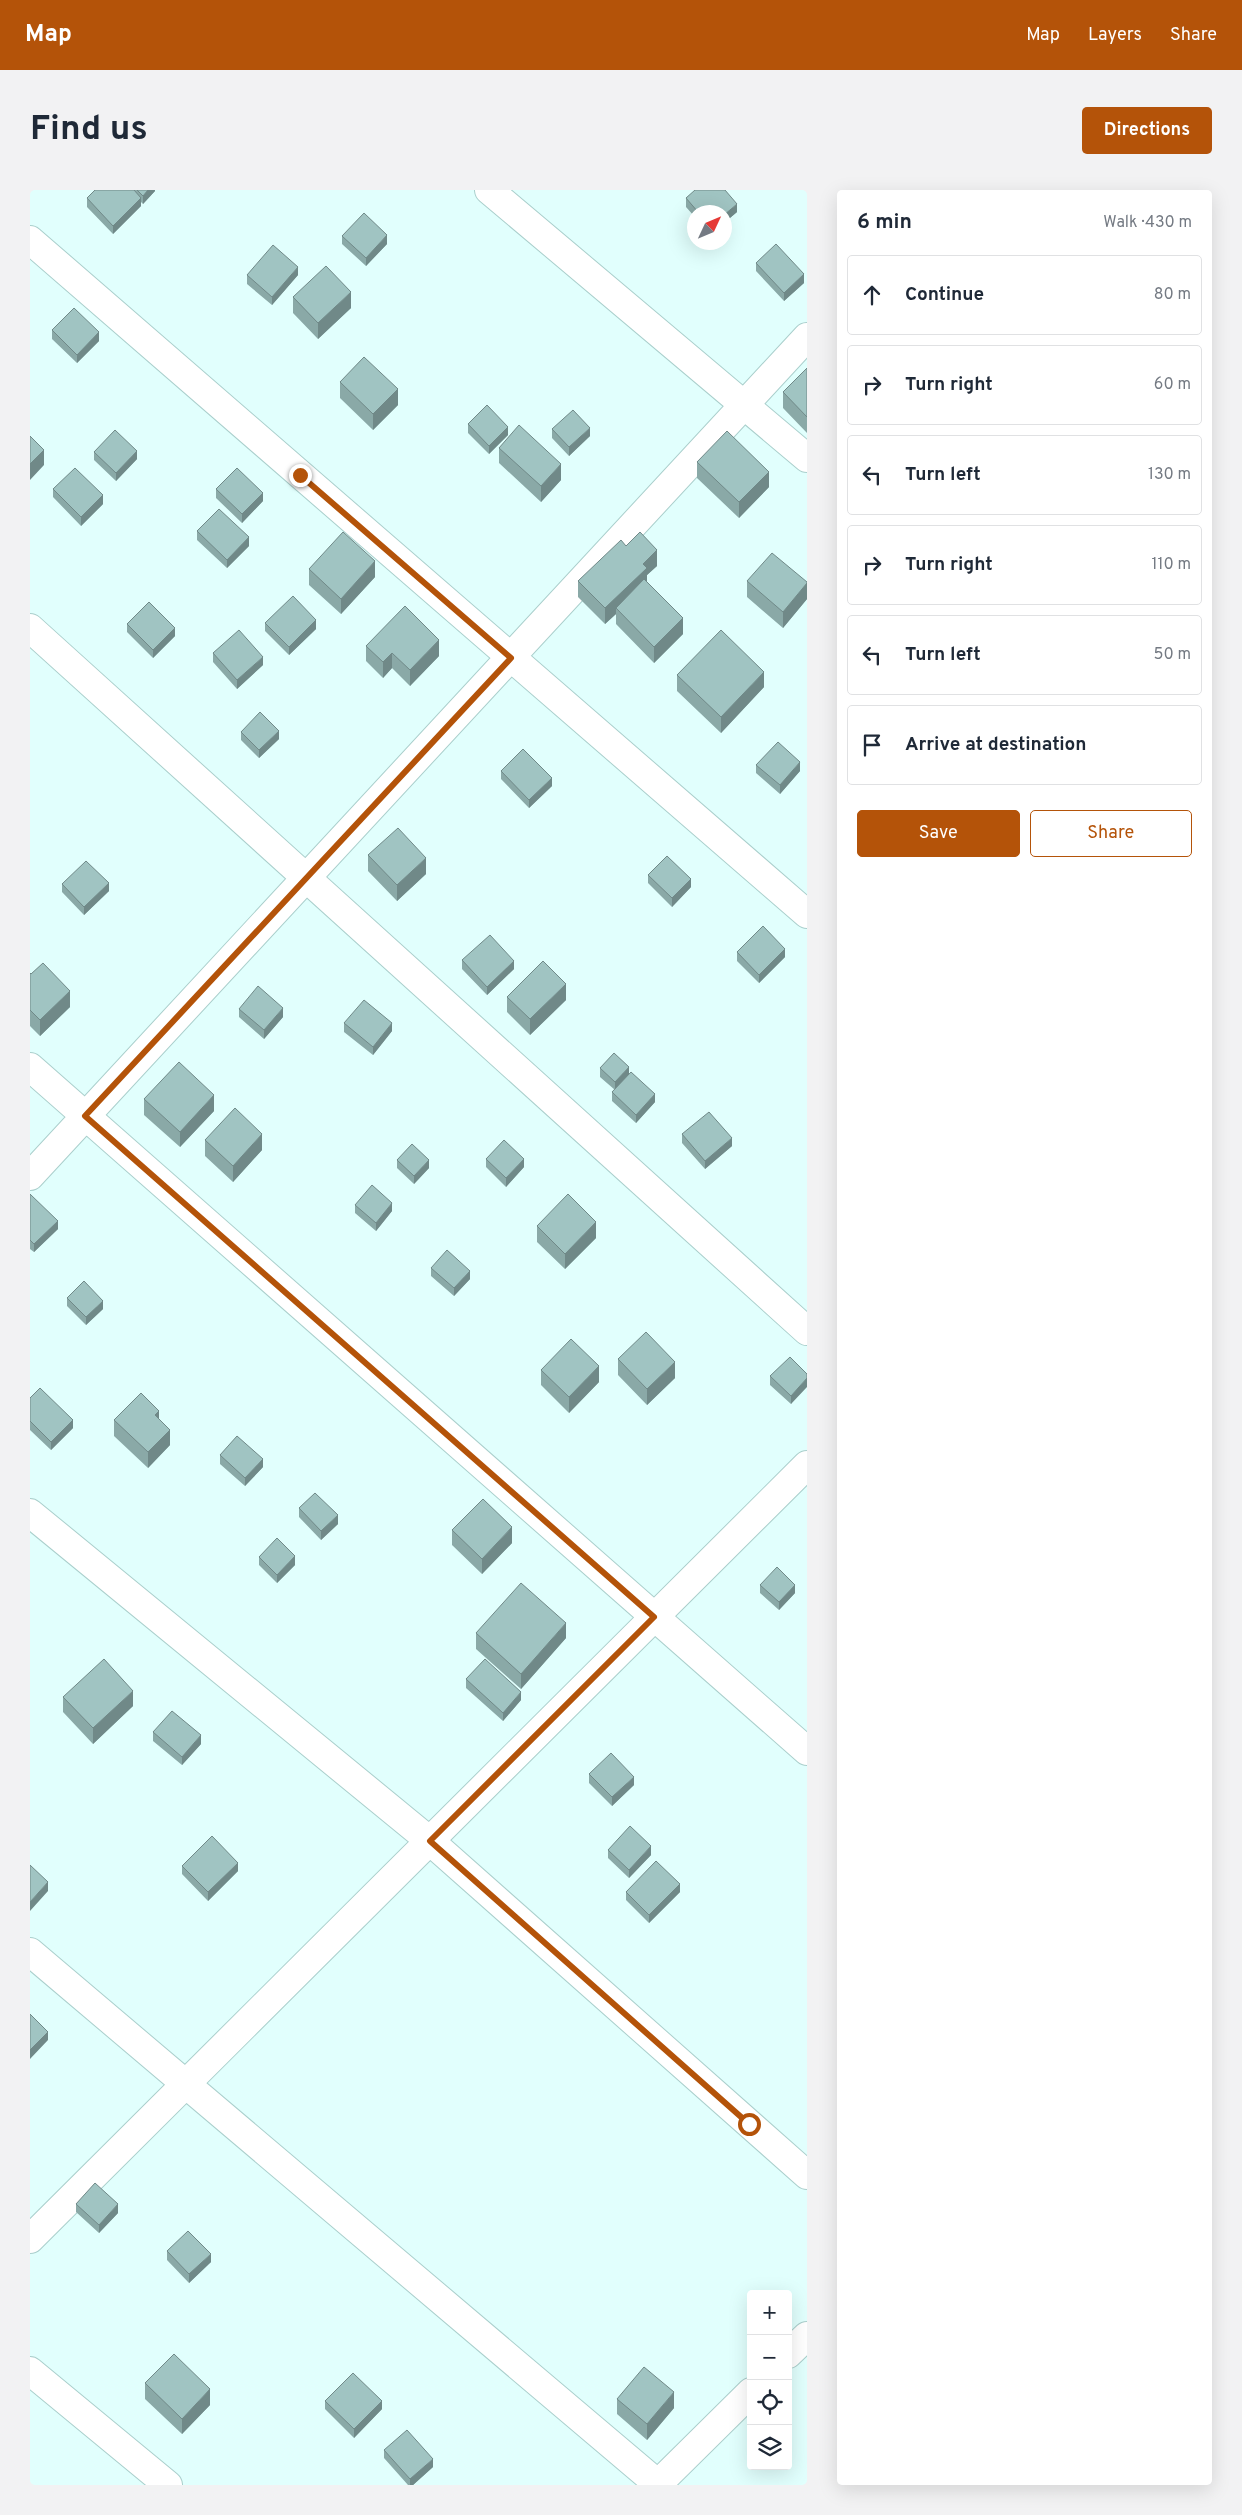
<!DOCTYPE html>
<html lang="en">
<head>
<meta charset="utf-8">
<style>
	body { margin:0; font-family:Overpass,sans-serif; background:#f2f2f3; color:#1f2937 }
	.controls { position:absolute; right:15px; bottom:15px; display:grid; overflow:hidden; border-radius:5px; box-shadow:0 5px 20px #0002 }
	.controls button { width:45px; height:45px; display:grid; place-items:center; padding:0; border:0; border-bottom:1px solid #e0e1e3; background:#fff; color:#1f2937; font:25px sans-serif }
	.compass { position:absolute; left:657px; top:15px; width:45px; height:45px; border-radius:50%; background:#fff; box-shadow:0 5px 20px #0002; rotate:46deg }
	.stop { position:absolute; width:15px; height:15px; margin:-11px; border:4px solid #b45309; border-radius:50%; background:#fff }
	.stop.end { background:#b45309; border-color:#fff; box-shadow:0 1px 5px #0008 }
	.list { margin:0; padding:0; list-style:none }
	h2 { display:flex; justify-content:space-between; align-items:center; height:65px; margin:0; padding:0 20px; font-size:21px }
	h2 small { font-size:16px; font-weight:400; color:#747a83 }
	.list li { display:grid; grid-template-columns:32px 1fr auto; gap:15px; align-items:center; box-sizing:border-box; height:80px; margin:0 10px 10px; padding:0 10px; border:1px solid #e0e1e3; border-radius:5px }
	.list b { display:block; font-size:19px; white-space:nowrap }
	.list em { font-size:16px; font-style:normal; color:#747a83 }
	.actions { display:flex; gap:10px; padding:15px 20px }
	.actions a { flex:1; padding:11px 0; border:1px solid #b45309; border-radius:5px; text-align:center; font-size:18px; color:#b45309 }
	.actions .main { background:#b45309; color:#fff }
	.icon { flex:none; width:28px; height:28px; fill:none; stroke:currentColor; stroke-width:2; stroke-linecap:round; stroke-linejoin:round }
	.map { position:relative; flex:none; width:777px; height:2295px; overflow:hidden; border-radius:5px }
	header { display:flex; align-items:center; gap:30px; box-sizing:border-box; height:70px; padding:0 25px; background:#b45309; color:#fff }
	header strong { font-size:24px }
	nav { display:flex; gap:28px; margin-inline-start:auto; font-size:18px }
	.intro { display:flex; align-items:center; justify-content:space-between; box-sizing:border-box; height:120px; padding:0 30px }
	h1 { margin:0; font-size:35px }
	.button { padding:12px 22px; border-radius:5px; background:#b45309; color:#fff; font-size:18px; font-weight:700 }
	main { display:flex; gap:30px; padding:0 30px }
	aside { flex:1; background:#fff; border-radius:5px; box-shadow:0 5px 20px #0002 }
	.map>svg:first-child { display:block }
</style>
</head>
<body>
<header>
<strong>Map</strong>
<nav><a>Map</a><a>Layers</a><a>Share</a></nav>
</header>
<div class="intro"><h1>Find us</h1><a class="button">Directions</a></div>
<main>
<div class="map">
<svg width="777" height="2295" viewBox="0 0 777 2295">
	<rect width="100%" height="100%" fill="#e1fffd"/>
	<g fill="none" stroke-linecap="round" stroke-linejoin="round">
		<defs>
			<path id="street" d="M459,0L777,268
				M0,50L777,724
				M0,438L777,1141
				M0,877L777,1561
				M0,986L777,147
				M0,1323L400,1651L777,1985
				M0,1762L629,2295
				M0,2049L777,1275
				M758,2164L777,2146
				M0,2181L138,2295
				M627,2295L721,2202"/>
		</defs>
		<!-- street casing -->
		<use href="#street" stroke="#aacfcc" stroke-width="30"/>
		<!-- street -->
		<use href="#street" stroke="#fff" stroke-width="28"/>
	</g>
	<!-- wall -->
	<path fill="#8aa9a7" d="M65,0H125V1L113,14L111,12V16L83,44L57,17V8Z
		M656,8L707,22L694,33V22H664V26L656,17Z
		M312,46L357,54L336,76L312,54Z
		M726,73L774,93L754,111L726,81Z
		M217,85H268L242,115L217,94Z
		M263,107L321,118L288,149L263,123Z
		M22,140L69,151L47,173L22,149Z
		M777,178V243L753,218V202Z
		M310,192L368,215L343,240L310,208Z
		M438,234L478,245L459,264L438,243Z
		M522,239L560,246L539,266L522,248Z
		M469,258L531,290L511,312L469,273Z
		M64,262L107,269L86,291L64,270Z
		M667,272L739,297L709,328L667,288Z
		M23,299L73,314L51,336L23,307Z
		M186,299L233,311L212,333L186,308Z
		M167,341L219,356L197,378L167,350Z
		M596,356L627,376L617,385V392L653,444L624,473L586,434V424L575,434L548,407V391Z
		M279,379L345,387L311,424L279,395Z
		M717,391L777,392V409L753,438L717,407Z
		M235,433L286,439L259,465L235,441Z
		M97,434L145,446L123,468L97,442Z
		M336,456L409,466L380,496L362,478L353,488L336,471Z
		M183,463L233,475L207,499L183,472Z
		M647,485L734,497L691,543L647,501Z
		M211,542L249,549L229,568L211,550Z
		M726,575L770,581L750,604L726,583Z
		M471,581L522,596L499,618L471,589Z
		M338,665L396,684L367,711L338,681Z
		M618,685L661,697L642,717L618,693Z
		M32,694L79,701L54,725L32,702Z
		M707,762L755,767L729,793L707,771Z
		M432,770L484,779L457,805L432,779Z
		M0,783L40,817L10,846L0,836Z
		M477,807L536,810L500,845L477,822Z
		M209,819L253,827L234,849L209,827Z
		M314,833L362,841L343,865L314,842Z
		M570,878L599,884L625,912L606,933L582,911V902L585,900L570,887Z
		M114,909L184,921L150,957L114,925Z
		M652,944L702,956L675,979L652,953Z
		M175,950L232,960L203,992L175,966Z
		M456,969L494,977L476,997L456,977Z
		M367,970L399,978L384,994L367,978Z
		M0,1004L28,1039L4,1062L0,1059Z
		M325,1015L362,1021L346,1041L325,1023Z
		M507,1036L566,1048L535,1079L507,1052Z
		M401,1078L440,1089L424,1106L401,1086Z
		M37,1108L73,1119L56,1135L37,1116Z
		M588,1169L645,1188L617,1215L588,1185Z
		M511,1180L569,1192L539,1223L511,1195Z
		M777,1184L761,1214L740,1195V1186Z
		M0,1208L43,1238L21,1260L0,1240Z
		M129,1229L140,1255L118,1278L84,1246V1230Z
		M190,1265L233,1277L215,1296L190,1274Z
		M269,1318L308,1334L291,1350L269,1327Z
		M422,1340L482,1353L452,1384L422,1355Z
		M229,1367L265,1375L247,1393L229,1375Z
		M730,1395L765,1403L749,1420L730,1403Z
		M446,1443L536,1448L491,1499L446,1459Z
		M436,1489L491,1510L473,1531L436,1498Z
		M33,1507L103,1516L63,1554L33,1522Z
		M123,1542L171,1554L152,1575L123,1551Z
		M559,1584L604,1595L582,1616L559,1593Z
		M578,1660L621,1665L599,1688L578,1668Z
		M152,1676L208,1681L178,1711L152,1684Z
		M596,1702H650L619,1733L596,1710Z
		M46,2014L88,2023L69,2043L46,2022Z
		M137,2061L181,2072L159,2093L137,2070Z
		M115,2193L180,2215L152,2244L115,2209Z
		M587,2209L644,2218L617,2250L587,2224Z
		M295,2211L352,2219L324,2248L295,2219Z
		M354,2260L403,2277L383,2295H378L354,2268Z"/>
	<!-- shaded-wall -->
	<path fill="#708988" d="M118,0H125V1L113,14V6Z
		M111,8V16L83,44V36Z
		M707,14V22L694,33V25Z
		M357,45V54L336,76V68Z
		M268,77V85L242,115V107Z
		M774,84V93L754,111V103Z
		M321,102V118L288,149V133Z
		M69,142V151L47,173V165Z
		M368,199V215L343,240V224Z
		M478,237V245L459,264V256Z
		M560,238V246L539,266V257Z
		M14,260V275L0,290V274Z
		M107,261V269L86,291V283Z
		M531,274V290L511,312V296Z
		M739,282V297L709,328V312Z
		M233,303V311L212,333V324Z
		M73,305V314L51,336V327Z
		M219,347V356L197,378V370Z
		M627,360V376L617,385V393L586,418V424L575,434V418L613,374Z
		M345,371V387L311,424V409Z
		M777,393V409L753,438V422Z
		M653,428V444L624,473V457Z
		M286,430V439L259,465V457Z
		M145,438V446L123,468V460Z
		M409,450V466L380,496V480Z
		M362,463V478L353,488V472Z
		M233,467V475L207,499V490Z
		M734,482V497L691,543V527Z
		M249,541V549L229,568V560Z
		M770,572V581L750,604V595Z
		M522,588V596L499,618V610Z
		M396,668V684L367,711V695Z
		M661,689V697L642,717V708Z
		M79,693V701L54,725V717Z
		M755,759V767L729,793V785Z
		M484,771V779L457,805V797Z
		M536,794V810L500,845V829Z
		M40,801V817L10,846V830Z
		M253,818V827L234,849V840Z
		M362,833V841L343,865V857Z
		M599,877V886L585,900V892Z
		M625,904V912L606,933V925Z
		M184,905V921L150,957V942Z
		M232,944V960L203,992V976Z
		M702,948V956L675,979V971Z
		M494,969V977L476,997V988Z
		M399,970V978L384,994V986Z
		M362,1013V1021L346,1041V1033Z
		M28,1031V1039L4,1062V1054Z
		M566,1032V1048L535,1079V1064Z
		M440,1081V1089L424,1106V1098Z
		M73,1111V1119L56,1135V1127Z
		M645,1172V1188L617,1215V1199Z
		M569,1176V1192L539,1223V1207Z
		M777,1188V1197L761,1214V1206Z
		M129,1221V1237L125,1225Z
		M43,1230V1238L21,1260V1252Z
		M140,1240V1255L118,1278V1262Z
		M233,1269V1277L215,1296V1288Z
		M308,1325V1334L291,1350V1341Z
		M482,1337V1353L452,1384V1369Z
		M265,1366V1375L247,1393V1385Z
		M765,1395V1403L749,1420V1412Z
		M536,1433V1448L491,1499V1484Z
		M103,1501V1516L63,1554V1538Z
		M491,1502V1510L473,1531V1523Z
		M171,1545V1554L152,1575V1567Z
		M604,1587V1595L582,1616V1607Z
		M621,1656V1665L599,1688V1680Z
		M208,1673V1681L178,1711V1702Z
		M18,1692V1701L0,1721V1712Z
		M650,1694V1702L619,1733V1725Z
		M18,1842V1850L0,1869V1860Z
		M88,2014V2023L69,2043V2035Z
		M181,2064V2072L159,2093V2084Z
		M180,2199V2215L152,2244V2229Z
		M644,2202V2218L617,2250V2234Z
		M352,2211V2219L324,2248V2239Z
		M403,2269V2277L383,2295H380V2289Z"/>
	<!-- building -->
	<path fill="#a0c4c2" stroke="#708988" d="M65,0H104L111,8L83,36L57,8Z
		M107,0H118L113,6Z
		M665,0H695L707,14L694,25V22H668L656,8Z
		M334,23L357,45L336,68L312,46Z
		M746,54L774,84L754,103L726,73Z
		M243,55L268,77L242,107L217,85Z
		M296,76L321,102L288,133L263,107Z
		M44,118L69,142L47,165L22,140Z
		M334,167L368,199L343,224L310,192Z
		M777,178V227L753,202Z
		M457,215L478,237L459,256L438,234Z
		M543,220L560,238L539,257L522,239Z
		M489,235L531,274L511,296L469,258Z
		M85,240L107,261L86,283L64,262Z
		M697,241L739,282L709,312L667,272Z
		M0,246L14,260L0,274Z
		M45,278L73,305L51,327L23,299Z
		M207,278L233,303L212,324L186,299Z
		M189,319L219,347L197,370L167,341Z
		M313,342L345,371L311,409L279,379Z
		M610,342L627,360L613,374L617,378L575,418L548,391L591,350L596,356Z
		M742,363L777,392V393L753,422L717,391Z
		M614,389L653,428L624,457L586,418Z
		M263,406L286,430L259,457L235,433Z
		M119,412L145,438L123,460L97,434Z
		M375,416L409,450L380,480L362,463L353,472L336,456Z
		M209,440L233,467L207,490L183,463Z
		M691,440L734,482L691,527L647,485Z
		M230,522L249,541L229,560L211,542Z
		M748,552L770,572L750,595L726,575Z
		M493,559L522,588L499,610L471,581Z
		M368,638L396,668L367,695L338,665Z
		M637,666L661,689L642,708L618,685Z
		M56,671L79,693L54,717L32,694Z
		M733,736L755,759L729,785L707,762Z
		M460,745L484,771L457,797L432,770Z
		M513,771L536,794L500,829L477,807Z
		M13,773L40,801L10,830L0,820V783L1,784Z
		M228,796L253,818L234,840L209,819Z
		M334,810L362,833L343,857L314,833Z
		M584,863L599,877L585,892L570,878Z
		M149,872L184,905L150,942L114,909Z
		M601,882L625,904L606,925L582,902Z
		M205,918L232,944L203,976L175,950Z
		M679,922L702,948L675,971L652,944Z
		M474,950L494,969L476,988L456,969Z
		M382,954L399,970L384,986L367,970Z
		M342,995L362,1013L346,1033L325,1015Z
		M0,1004L28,1031L4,1054L0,1050Z
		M538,1004L566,1032L535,1064L507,1036Z
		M417,1060L440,1081L424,1098L401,1078Z
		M54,1091L73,1111L56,1127L37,1108Z
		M616,1142L645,1172L617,1199L588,1169Z
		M541,1149L569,1176L539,1207L511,1180Z
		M760,1167L777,1184V1188L761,1206L740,1186Z
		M10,1198L43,1230L21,1252L0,1231V1208Z
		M111,1203L129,1221L125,1225L140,1240L118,1262L84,1230Z
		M207,1246L233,1269L215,1288L190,1265Z
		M285,1303L308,1325L291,1341L269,1318Z
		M453,1309L482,1337L452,1369L422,1340Z
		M247,1348L265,1366L247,1385L229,1367Z
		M747,1377L765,1395L749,1412L730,1395Z
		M491,1393L536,1433L491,1484L446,1443Z
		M74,1469L103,1501L63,1538L33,1507Z
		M455,1469L491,1502L473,1523L436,1489Z
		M142,1521L171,1545L152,1567L123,1542Z
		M581,1563L604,1587L582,1607L559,1584Z
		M600,1636L621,1656L599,1680L578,1660Z
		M182,1646L208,1673L178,1702L152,1676Z
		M626,1671L650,1694L619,1725L596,1702Z
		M0,1675L18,1692L0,1712Z
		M0,1824L18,1842L0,1860Z
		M65,1993L88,2014L69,2035L46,2014Z
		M158,2041L181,2064L159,2084L137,2061Z
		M144,2164L180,2199L152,2229L115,2193Z
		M614,2177L644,2202L617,2234L587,2209Z
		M323,2183L352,2211L324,2239L295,2211Z
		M377,2240L403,2269L380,2289L354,2260Z"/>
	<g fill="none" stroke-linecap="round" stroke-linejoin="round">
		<!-- route -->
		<path stroke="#b45309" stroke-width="6" d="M270,285L481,468L55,926L624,1427L400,1651L719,1934"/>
	</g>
</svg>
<div class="controls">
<button>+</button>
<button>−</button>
<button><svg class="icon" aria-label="locate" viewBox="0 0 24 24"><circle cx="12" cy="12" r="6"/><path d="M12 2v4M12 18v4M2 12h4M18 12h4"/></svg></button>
<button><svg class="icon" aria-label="layers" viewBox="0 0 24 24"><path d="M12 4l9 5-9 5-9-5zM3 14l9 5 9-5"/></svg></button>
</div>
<svg class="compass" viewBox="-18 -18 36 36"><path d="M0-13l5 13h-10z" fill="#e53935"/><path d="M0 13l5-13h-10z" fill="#747a83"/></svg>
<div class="stop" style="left:719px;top:1934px"></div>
<div class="stop end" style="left:270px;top:285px"></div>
</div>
<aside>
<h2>6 min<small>Walk · 430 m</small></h2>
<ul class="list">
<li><svg class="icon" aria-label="ahead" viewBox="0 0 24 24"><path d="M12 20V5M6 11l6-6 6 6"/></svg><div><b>Continue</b></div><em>80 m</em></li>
<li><svg class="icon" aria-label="right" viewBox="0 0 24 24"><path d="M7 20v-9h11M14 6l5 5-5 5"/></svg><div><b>Turn right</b></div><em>60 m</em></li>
<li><svg class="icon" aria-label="left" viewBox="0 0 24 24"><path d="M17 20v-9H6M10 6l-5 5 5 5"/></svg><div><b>Turn left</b></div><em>130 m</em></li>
<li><svg class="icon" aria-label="right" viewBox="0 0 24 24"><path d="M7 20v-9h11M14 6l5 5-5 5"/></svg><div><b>Turn right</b></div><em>110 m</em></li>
<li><svg class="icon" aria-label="left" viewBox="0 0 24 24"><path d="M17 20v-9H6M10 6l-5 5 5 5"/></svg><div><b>Turn left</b></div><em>50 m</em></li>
<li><svg class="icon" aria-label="arrive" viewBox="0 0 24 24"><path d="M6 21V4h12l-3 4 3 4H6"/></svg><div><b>Arrive at destination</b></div></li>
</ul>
<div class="actions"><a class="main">Save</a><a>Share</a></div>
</aside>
</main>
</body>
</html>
